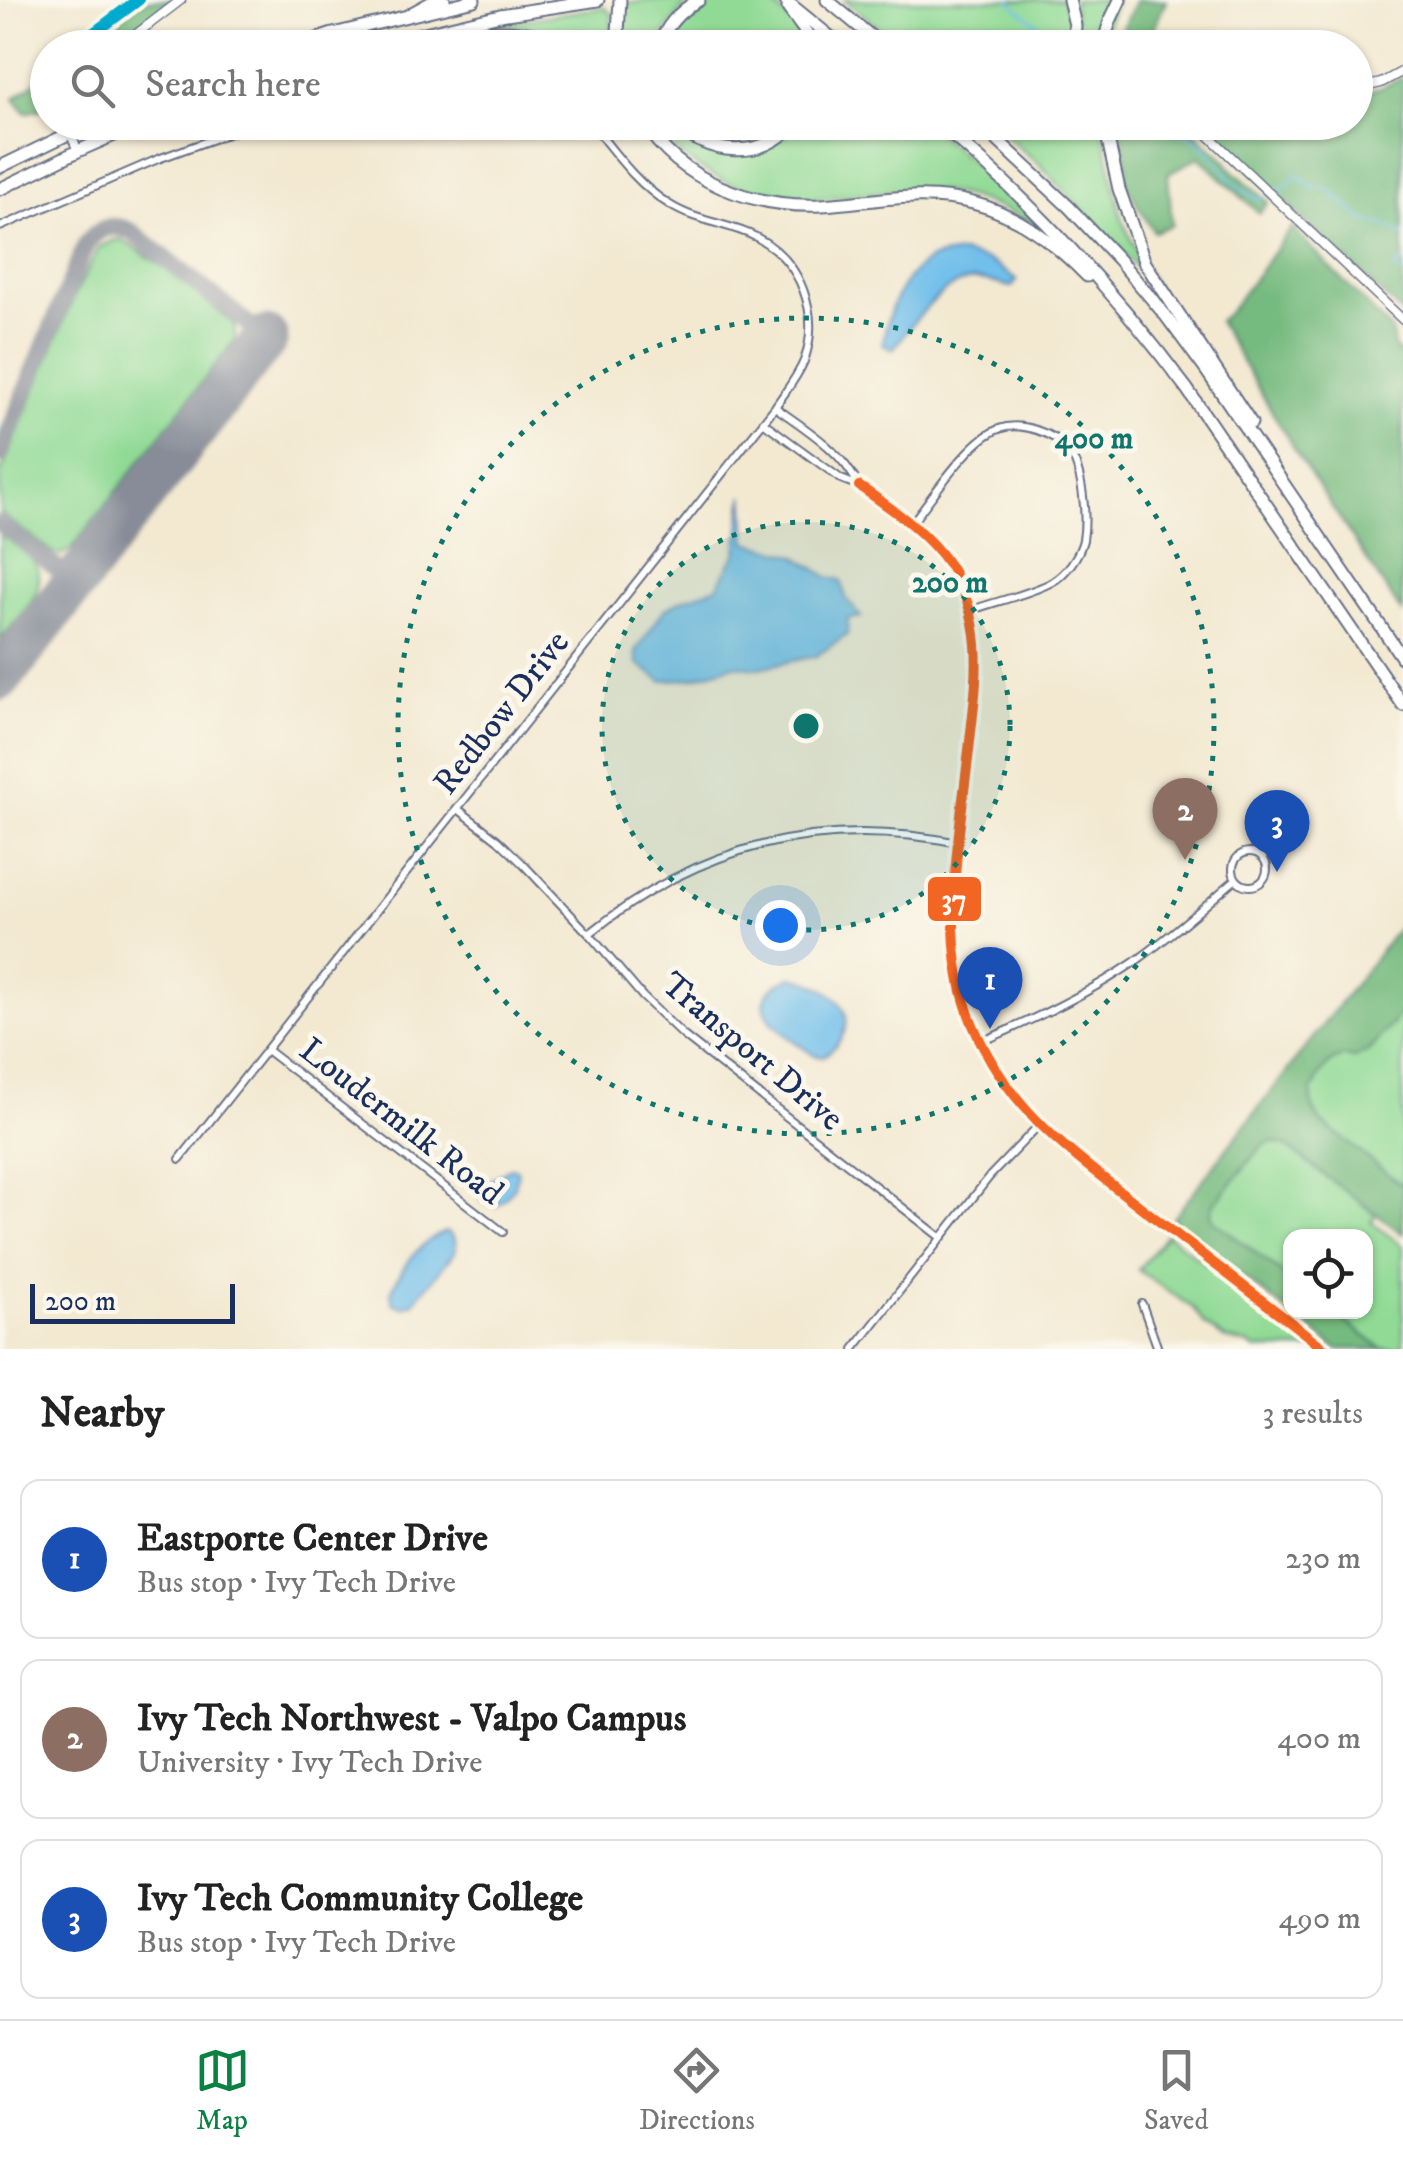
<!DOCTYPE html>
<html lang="en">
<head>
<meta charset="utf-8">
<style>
	body { margin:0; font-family:"IM FELL DW Pica",serif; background:#f6f6f6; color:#222 }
	.controls { position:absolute; right:30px; bottom:30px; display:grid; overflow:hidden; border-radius:20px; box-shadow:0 2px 8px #0004 }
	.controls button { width:90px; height:90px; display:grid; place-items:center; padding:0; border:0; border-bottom:2px solid #e0e0e0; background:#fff; color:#222; font:50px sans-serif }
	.scale { position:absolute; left:30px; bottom:25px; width:205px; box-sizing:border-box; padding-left:10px; border:5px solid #1b2f5e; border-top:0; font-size:28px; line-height:35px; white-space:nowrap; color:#1b2f5e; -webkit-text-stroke:8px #fbf7ec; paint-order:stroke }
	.you { position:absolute; left:780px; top:925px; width:35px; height:35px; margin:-25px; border:8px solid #fff; border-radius:50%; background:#1a73e8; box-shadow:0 0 0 15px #1a73e833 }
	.badge { display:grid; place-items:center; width:65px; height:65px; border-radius:50%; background:#0b8043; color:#fff; font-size:32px; font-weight:700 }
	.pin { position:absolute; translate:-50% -82px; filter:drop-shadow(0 2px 5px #0008) }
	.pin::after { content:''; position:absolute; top:52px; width:35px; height:30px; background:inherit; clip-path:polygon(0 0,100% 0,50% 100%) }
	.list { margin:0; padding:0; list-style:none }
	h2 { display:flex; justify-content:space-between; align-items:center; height:130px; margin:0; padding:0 40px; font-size:42px }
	h2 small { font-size:32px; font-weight:400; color:#767676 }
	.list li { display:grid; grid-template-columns:65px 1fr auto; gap:30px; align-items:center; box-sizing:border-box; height:160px; margin:0 20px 20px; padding:0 20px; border:2px solid #e0e0e0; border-radius:20px }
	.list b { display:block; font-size:38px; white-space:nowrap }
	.list p { margin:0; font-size:32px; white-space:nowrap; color:#767676 }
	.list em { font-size:32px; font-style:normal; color:#767676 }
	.icon { flex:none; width:55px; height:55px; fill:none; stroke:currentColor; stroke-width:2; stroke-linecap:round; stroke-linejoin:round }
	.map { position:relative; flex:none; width:1403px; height:1349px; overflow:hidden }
	.search { position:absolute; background:#fff; box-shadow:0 2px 8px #0004; left:30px; right:30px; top:30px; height:110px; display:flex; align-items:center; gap:25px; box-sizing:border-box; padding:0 35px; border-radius:55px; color:#767676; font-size:38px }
	.sheet { height:670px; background:#fff }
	nav { display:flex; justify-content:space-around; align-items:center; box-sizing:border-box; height:140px; border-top:2px solid #e0e0e0; background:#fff; font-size:28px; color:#767676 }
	nav a { display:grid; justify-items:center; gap:5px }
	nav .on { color:#0b8043 }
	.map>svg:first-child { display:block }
</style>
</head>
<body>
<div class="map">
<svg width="1403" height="1349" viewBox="0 0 1403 1349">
	<rect width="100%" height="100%" fill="#fbf7ec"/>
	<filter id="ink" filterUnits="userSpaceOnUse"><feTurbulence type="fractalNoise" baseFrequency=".01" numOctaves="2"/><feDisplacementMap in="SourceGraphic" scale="20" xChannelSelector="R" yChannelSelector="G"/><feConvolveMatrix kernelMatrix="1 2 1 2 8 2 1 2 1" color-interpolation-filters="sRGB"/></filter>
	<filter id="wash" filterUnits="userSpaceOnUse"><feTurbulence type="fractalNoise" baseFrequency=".0048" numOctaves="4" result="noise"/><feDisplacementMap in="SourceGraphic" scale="40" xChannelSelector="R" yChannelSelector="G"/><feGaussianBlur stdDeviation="2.25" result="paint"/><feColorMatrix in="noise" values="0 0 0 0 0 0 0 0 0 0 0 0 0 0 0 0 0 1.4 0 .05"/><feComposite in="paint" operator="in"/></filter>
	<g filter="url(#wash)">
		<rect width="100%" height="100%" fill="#f3e9d1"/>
		<!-- green -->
		<path fill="#91da95" stroke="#56847a" stroke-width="2.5" d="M653,0H689L654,47L621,48L624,4Z
			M709,0H767L795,24L806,48H664C673,24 687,11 709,0Z
			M844,0H1064C1068,16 1071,31 1067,48L904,47Z
			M1073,0H1116L1098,47H1077Z
			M604,7L612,14L611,47H576L544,31L497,24Z
			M648,123H669C683,140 707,156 731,154C740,153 752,148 761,145C779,140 789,136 802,123H926L998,184L1045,229C1011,212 977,196 938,191C897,187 856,197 816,199C751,202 688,171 648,123Z
			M682,123H787C758,151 711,152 682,123Z
			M991,123H1101L1121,216L1140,260L1156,288L1040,165Z
			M114,240H122L165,268L232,322L235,328V340L72,548L60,555L54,553L0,513V475L74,297L99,247Z
			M0,534C11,542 30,553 36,565C50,591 14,622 0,640Z
			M1403,1011V1186L1319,1120L1312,1106L1311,1092L1321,1073L1331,1062L1343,1056Z
			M1271,1141L1284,1145L1376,1214L1371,1222L1403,1246V1349H1382L1333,1312H1366V1236H1290V1279L1214,1221L1211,1216L1213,1205L1261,1147Z
			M1167,1234L1316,1349H1254L1249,1345L1223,1338L1204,1324L1193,1308L1138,1270Z"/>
		<!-- forest -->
		<path fill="#74ba7e" stroke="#48746e" stroke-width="2.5" d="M146,0H174L110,47H82Z
			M1136,0H1166L1149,41L1148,47H1117L1121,30Z
			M47,74V107L26,113L14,98Z
			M1403,77V314L1212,134L1206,123L1356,122V94L1382,87Z
			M1120,123H1184L1226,161L1231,169L1269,202L1259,213L1199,157L1168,174L1172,225L1154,232L1137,205L1125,178L1127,167Z
			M1292,228L1392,331L1394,347L1403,356L1402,613L1299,457L1218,321L1229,312Z
			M1403,922V1011L1369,1050L1355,1058L1343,1056L1331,1062L1321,1073L1311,1092L1312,1106L1319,1120L1403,1186V1234L1284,1145L1271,1141L1261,1147L1213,1205L1211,1216L1214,1221L1290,1279V1312H1333L1382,1349H1337L1170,1222Z"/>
		<!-- water -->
		<path fill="#71bfeb" stroke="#4677a4" stroke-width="2.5" d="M961,253L990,261L1017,280L1012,287C1001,285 990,281 980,280C944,276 912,325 893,349L883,344C886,314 901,277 929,260C937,255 951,255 961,253Z
			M744,495L747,542L796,556L828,577L841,580L846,598L861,617L848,619L847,635L816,656L759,668L734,665L693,678L662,681L638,664L636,651L664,610L680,601L717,587L737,552Z
			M792,977C837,986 871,1021 823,1057C811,1055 804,1048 794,1041C763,1019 748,995 792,977Z
			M510,1168L517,1169C520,1184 507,1198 496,1206L483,1201L479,1192L488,1182Z
			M445,1232C455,1235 458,1244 454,1253L413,1303L403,1307L393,1303L391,1292C402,1267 419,1242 445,1232Z"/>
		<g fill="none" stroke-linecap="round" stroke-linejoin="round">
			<!-- stream -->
			<path stroke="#71bfeb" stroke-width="2.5" d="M1010,0L1017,8L1044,29
				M1170,122C1178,131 1187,133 1196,140C1220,159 1228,186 1260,200L1262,198
				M1276,191L1288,185L1297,174L1312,188H1327L1364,221L1383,224L1403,235
				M1403,262L1395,268L1403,273"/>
			<!-- taxiway -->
			<path stroke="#878c98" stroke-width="18" d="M0,455L86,244C98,227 113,222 132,232L266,338
				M0,523L75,583"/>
			<!-- runway -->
			<path stroke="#878c98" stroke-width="45" d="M0,678L266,338"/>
		</g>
	</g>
	<g filter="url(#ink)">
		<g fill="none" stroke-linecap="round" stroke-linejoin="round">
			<defs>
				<path id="minor" d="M0,227L158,159L260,122
					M763,422L841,479L859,486C841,450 807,430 775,407
					M859,486C892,509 927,532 949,565C987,623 977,677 970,741C961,828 937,941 973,1025C1011,1115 1077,1157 1151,1215C1209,1260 1267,1304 1325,1349
					M911,524C932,498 970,439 999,429C1012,424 1024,426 1036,430C1049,434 1060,440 1068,450C1083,469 1087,516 1083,540C1079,556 1066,574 1052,582C1033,593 994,602 972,610
					M458,809L498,840L522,863L589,934L643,997L684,1036L940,1237
					M1233 869a17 17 0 1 1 34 0a17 17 0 1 1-34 0Z
					M589,934C699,845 820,815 959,843
					M981,1042C1033,1020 1086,995 1133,963C1169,938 1202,908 1236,879
					M268,1051L503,1232
					M180,1159L775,407C785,392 797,378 804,361C821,314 801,260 756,237C728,223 697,222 670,205C636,184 615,153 590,122
					M1142,1304L1158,1349
					M854,1349L990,1176L1039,1125"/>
				<path id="tertiary" d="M118,48L181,0
					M1356,89L1381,83L1403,71
					M71,122L70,132L78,151
					M1199,122L1205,132L1403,320"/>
				<path id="trunk" d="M290,48L333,34L474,0
					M362,48L500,15L598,0
					M0,167L93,122
					M0,189L78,151L144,122"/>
				<path id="motorway" d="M785,0L844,48
					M827,0L885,48
					M1069,0L1075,25L1074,48
					M788,8L807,34L812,48
					M410,14L430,3L444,0
					M400,48C455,37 515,16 567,48
					M617,48L620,0
					M658,48C665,27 680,10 699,0
					M1102,48L1110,21L1120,0
					M643,122C681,182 753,208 822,205C873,202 922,189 973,203C1019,215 1055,243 1087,276
					M673,122C706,156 764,162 795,122
					M936,122C1032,200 1113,290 1187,389L1403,705
					M978,122L1069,207L1118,259L1166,316L1206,370L1403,659
					M1104,122L1119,189L1145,263L1251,423"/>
			</defs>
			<!-- minor casing -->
			<use href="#minor" stroke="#677086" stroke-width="10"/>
			<!-- tertiary casing -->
			<use href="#tertiary" stroke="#677086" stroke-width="11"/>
			<!-- trunk casing -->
			<use href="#trunk" stroke="#677086" stroke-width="15"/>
			<!-- motorway casing -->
			<use href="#motorway" stroke="#677086" stroke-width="15"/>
			<!-- minor -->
			<use href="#minor" stroke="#fff" stroke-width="6"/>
			<!-- tertiary -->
			<use href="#tertiary" stroke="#fff" stroke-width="8"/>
			<!-- trunk -->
			<use href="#trunk" stroke="#fff" stroke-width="11"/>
			<!-- motorway -->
			<use href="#motorway" stroke="#fff" stroke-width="11"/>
			<defs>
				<path id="bus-1" d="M859,486C892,509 927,532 949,565C987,623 977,677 970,741C961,828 937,941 973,1025C1011,1115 1077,1157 1151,1215C1209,1260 1267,1304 1325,1349"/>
			</defs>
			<!-- bus-1 casing -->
			<use href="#bus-1" stroke="#fbf7ec" stroke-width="18"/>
			<!-- bus-1 -->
			<use href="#bus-1" stroke="#f26522" stroke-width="10"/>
			<defs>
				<path id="rail-1" d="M74,48L138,0"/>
			</defs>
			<!-- rail-1 casing -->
			<use href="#rail-1" stroke="#fbf7ec" stroke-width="20"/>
			<!-- rail-1 -->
			<use href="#rail-1" stroke="#00a9ce" stroke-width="12"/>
		</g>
	</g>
	<!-- distance rings -->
	<circle cx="806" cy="726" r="204" fill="#0f766e" fill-opacity=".12"/>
	<g fill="none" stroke="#0f766e" stroke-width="5" stroke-dasharray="5 10">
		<circle cx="806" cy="726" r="204"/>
		<circle cx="806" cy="726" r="408"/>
	</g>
	<g text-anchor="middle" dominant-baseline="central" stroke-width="10" stroke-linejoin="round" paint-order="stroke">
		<!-- street labels -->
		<g font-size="35" fill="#1b2f5e" stroke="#fbf7ec">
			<text transform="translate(502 713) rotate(-52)">Redbow Drive</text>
			<text transform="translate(752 1052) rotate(40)">Transport Drive</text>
			<text transform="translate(401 1122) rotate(38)">Loudermilk Road</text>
		</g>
	</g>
	<circle cx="806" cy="726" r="15" fill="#0f766e" stroke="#fbf7ec" stroke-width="5"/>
	<g font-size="30" text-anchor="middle" font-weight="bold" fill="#0f766e" stroke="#fbf7ec" stroke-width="10" stroke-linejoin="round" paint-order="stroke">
		<text x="1094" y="448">400 m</text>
		<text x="950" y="592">200 m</text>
	</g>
	<rect stroke="#fbf7ec" stroke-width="4" x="926" y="875" width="57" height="48" rx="10" fill="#f26522"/>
	<g font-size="28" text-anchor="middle" font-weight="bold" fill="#fff">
		<text x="954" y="909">37</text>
	</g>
</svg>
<div class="controls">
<button><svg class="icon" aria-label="locate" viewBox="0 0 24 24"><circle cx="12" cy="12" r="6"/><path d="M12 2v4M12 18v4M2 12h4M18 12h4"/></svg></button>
</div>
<div class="scale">200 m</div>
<div class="you"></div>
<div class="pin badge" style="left:990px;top:1029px;background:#1a4fb4">1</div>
<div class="pin badge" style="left:1185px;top:860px;background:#8d6e63">2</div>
<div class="pin badge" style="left:1277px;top:872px;background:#1a4fb4">3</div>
<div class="search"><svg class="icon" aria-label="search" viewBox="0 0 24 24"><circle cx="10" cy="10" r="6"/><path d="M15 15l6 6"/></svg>Search here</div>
</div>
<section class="sheet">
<h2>Nearby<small>3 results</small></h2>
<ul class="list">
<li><span class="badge" style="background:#1a4fb4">1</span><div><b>Eastporte Center Drive</b><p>Bus stop · Ivy Tech Drive</p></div><em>230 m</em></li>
<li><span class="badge" style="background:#8d6e63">2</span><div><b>Ivy Tech Northwest - Valpo Campus</b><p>University · Ivy Tech Drive</p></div><em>400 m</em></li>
<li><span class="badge" style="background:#1a4fb4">3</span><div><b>Ivy Tech Community College</b><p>Bus stop · Ivy Tech Drive</p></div><em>490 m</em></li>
</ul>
</section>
<nav>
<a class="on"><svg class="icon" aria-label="map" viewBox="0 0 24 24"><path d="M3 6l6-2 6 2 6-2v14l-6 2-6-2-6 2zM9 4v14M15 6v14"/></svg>Map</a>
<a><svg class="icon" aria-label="directions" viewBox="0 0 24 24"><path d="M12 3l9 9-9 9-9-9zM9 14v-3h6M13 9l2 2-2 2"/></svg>Directions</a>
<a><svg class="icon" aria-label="saved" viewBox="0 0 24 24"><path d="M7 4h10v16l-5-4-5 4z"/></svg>Saved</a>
</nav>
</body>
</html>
